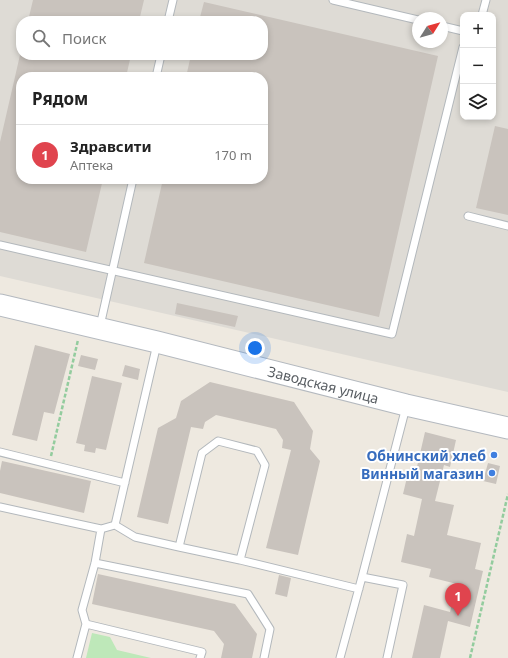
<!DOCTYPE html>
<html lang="ru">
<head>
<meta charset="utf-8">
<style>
	body { margin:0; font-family:"Noto Sans",sans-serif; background:#f6f6f6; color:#222 }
	.controls { position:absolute; right:12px; top:12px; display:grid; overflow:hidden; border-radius:8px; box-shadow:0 2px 6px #0003 }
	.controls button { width:36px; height:36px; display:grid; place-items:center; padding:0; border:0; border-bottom:1px solid #e0e0e0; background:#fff; color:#222; font:20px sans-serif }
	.compass { position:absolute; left:412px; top:12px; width:36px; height:36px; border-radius:50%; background:#fff; box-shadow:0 2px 6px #0003; rotate:53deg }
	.you { position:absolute; left:255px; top:348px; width:14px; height:14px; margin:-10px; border:3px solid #fff; border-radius:50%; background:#1a73e8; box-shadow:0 0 0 6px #1a73e833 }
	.badge { display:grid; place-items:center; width:26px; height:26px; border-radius:50%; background:#f91b1f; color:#fff; font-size:13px; font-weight:700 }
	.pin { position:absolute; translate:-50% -33px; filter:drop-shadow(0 1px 2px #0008) }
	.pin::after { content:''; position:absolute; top:21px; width:14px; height:12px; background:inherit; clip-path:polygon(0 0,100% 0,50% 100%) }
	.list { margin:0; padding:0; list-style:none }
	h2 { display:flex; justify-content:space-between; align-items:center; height:52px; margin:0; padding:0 16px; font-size:17px }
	h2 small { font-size:13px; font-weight:400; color:#767676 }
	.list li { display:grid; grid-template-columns:26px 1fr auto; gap:12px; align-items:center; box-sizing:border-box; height:60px; padding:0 16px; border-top:1px solid #e0e0e0 }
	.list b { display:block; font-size:15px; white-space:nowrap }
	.list p { margin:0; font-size:13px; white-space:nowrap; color:#767676 }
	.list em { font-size:13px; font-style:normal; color:#767676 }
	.icon { flex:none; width:22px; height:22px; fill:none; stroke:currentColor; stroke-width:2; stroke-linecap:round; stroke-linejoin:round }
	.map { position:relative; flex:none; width:508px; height:658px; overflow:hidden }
	.search { position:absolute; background:#fff; box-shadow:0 2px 6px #0003; left:16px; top:16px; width:252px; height:44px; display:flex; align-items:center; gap:10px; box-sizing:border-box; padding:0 14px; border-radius:16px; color:#767676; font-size:15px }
	.panel { position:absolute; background:#fff; box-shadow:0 2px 6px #0003; left:16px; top:72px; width:252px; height:112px; border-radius:16px }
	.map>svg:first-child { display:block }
</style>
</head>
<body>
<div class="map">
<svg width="508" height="658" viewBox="0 0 508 658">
	<rect width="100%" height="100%" fill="#eee9e0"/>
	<!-- industrial -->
	<path fill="#dedbd5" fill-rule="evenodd" d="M0,0H508V392L0,276ZM463,15H493V117H463ZM418,18H442V42H418ZM21,21H263V55H21ZM21,77H263V179H21Z"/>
	<!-- green -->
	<path fill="#bee8b9" d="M92,633L110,637L117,650L151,658H86Z"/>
	<!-- building -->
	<path fill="#c9c3bd" d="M33,0H144L139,21H28Z
		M204,2L438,56L379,317L144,263L163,179H263V77H186L191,55H263V21H199Z
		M20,55H131L126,77H21V179H103L86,252L0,232V142Z
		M495,126L508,129V215L476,208Z
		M177,303L238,316L235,327L175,314Z
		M35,345L70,354L54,414L44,412L37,441L12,435Z
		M81,355L98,359L95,370L78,366Z
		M125,365L140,369L138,380L122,376Z
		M92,376L122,383L106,450L96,448L95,453L84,451L85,445L76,443Z
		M210,382L294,402L313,431L310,449L320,461L298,555L266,548L291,450L282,448L283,440L276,429L216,415L205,422L203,429L191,427L168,524L137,517L158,428L176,418L181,401Z
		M425,432L456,440L450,467L444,465L435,501L454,505L447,535L481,543L475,569L483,571L470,627L448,621L440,658H412L424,605L450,612L457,584L429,577L431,569L401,562L407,534L414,536L422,499L403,494L409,469L416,471Z
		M2,461L91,481L84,513L0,493V471Z
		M488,463L500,466L496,484L483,481Z
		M98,574L235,604L257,634L252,658H221L224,644L214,631L92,604Z
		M279,575L291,578L287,597L275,594Z"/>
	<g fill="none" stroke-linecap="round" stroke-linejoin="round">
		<defs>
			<path id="lane" d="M333,0L418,20
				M482,15L486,0
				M168,21L173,0
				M442,26L463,31
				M156,77L161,55
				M468,216L508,226
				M0,245L392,334L463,47
				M100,326L133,179
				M157,344L115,525L135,537L179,547L240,560L265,465L257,451L218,441L202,453L179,547
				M0,452L125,483
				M0,507L101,529L115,525
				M240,560L359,589
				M95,563L248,594L270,629L264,658
				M362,577L403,585L387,658
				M86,624L82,610L95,563L101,529
				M77,658L86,624L202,652L200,658
				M340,658L362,577L406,407"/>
			<g id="secondary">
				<path id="s1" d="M0,305L157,342L406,405L508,428"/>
			</g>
		</defs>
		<!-- lane casing -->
		<use href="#lane" stroke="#b3b8bc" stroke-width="9"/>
		<!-- secondary casing -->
		<use href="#secondary" stroke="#b4b9bf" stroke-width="23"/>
		<!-- path -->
		<path stroke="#93cc9e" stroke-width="2.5" stroke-dasharray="4 2" stroke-linecap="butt" d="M51,456L78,340
			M470,658L508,494"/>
		<!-- lane -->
		<use href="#lane" stroke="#fff" stroke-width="7"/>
		<!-- secondary -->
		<use href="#secondary" stroke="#fff" stroke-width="21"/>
	</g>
	<!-- markers -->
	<g fill="#3f7fe0" stroke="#fff" stroke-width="1.5">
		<circle cx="494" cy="455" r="4"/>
		<circle cx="492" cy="473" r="4"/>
	</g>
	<g text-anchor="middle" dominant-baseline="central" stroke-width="4" stroke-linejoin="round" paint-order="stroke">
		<!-- street labels -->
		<g font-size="14" fill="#595e63" stroke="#fff">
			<text stroke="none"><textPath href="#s1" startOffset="333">Заводская улица</textPath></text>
		</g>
		<!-- shop labels -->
		<g font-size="14" font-weight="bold" fill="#366cbe" stroke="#fff" text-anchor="end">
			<text x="486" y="455">Обнинский хлеб</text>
			<text x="484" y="473">Винный магазин</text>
		</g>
	</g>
</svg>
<div class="controls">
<button>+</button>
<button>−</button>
<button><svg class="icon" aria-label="layers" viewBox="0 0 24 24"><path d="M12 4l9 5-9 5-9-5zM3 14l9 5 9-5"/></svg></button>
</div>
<svg class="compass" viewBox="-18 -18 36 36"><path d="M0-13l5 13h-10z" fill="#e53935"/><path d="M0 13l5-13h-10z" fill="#767676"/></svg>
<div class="you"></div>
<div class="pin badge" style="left:458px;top:616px;background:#e0444e">1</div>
<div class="search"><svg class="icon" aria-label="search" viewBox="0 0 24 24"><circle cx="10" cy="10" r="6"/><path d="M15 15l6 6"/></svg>Поиск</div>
<section class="panel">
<h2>Рядом<small></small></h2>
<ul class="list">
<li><span class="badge" style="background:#e0444e">1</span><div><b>Здравсити</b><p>Аптека</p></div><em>170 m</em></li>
</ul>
</section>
</div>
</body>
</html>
